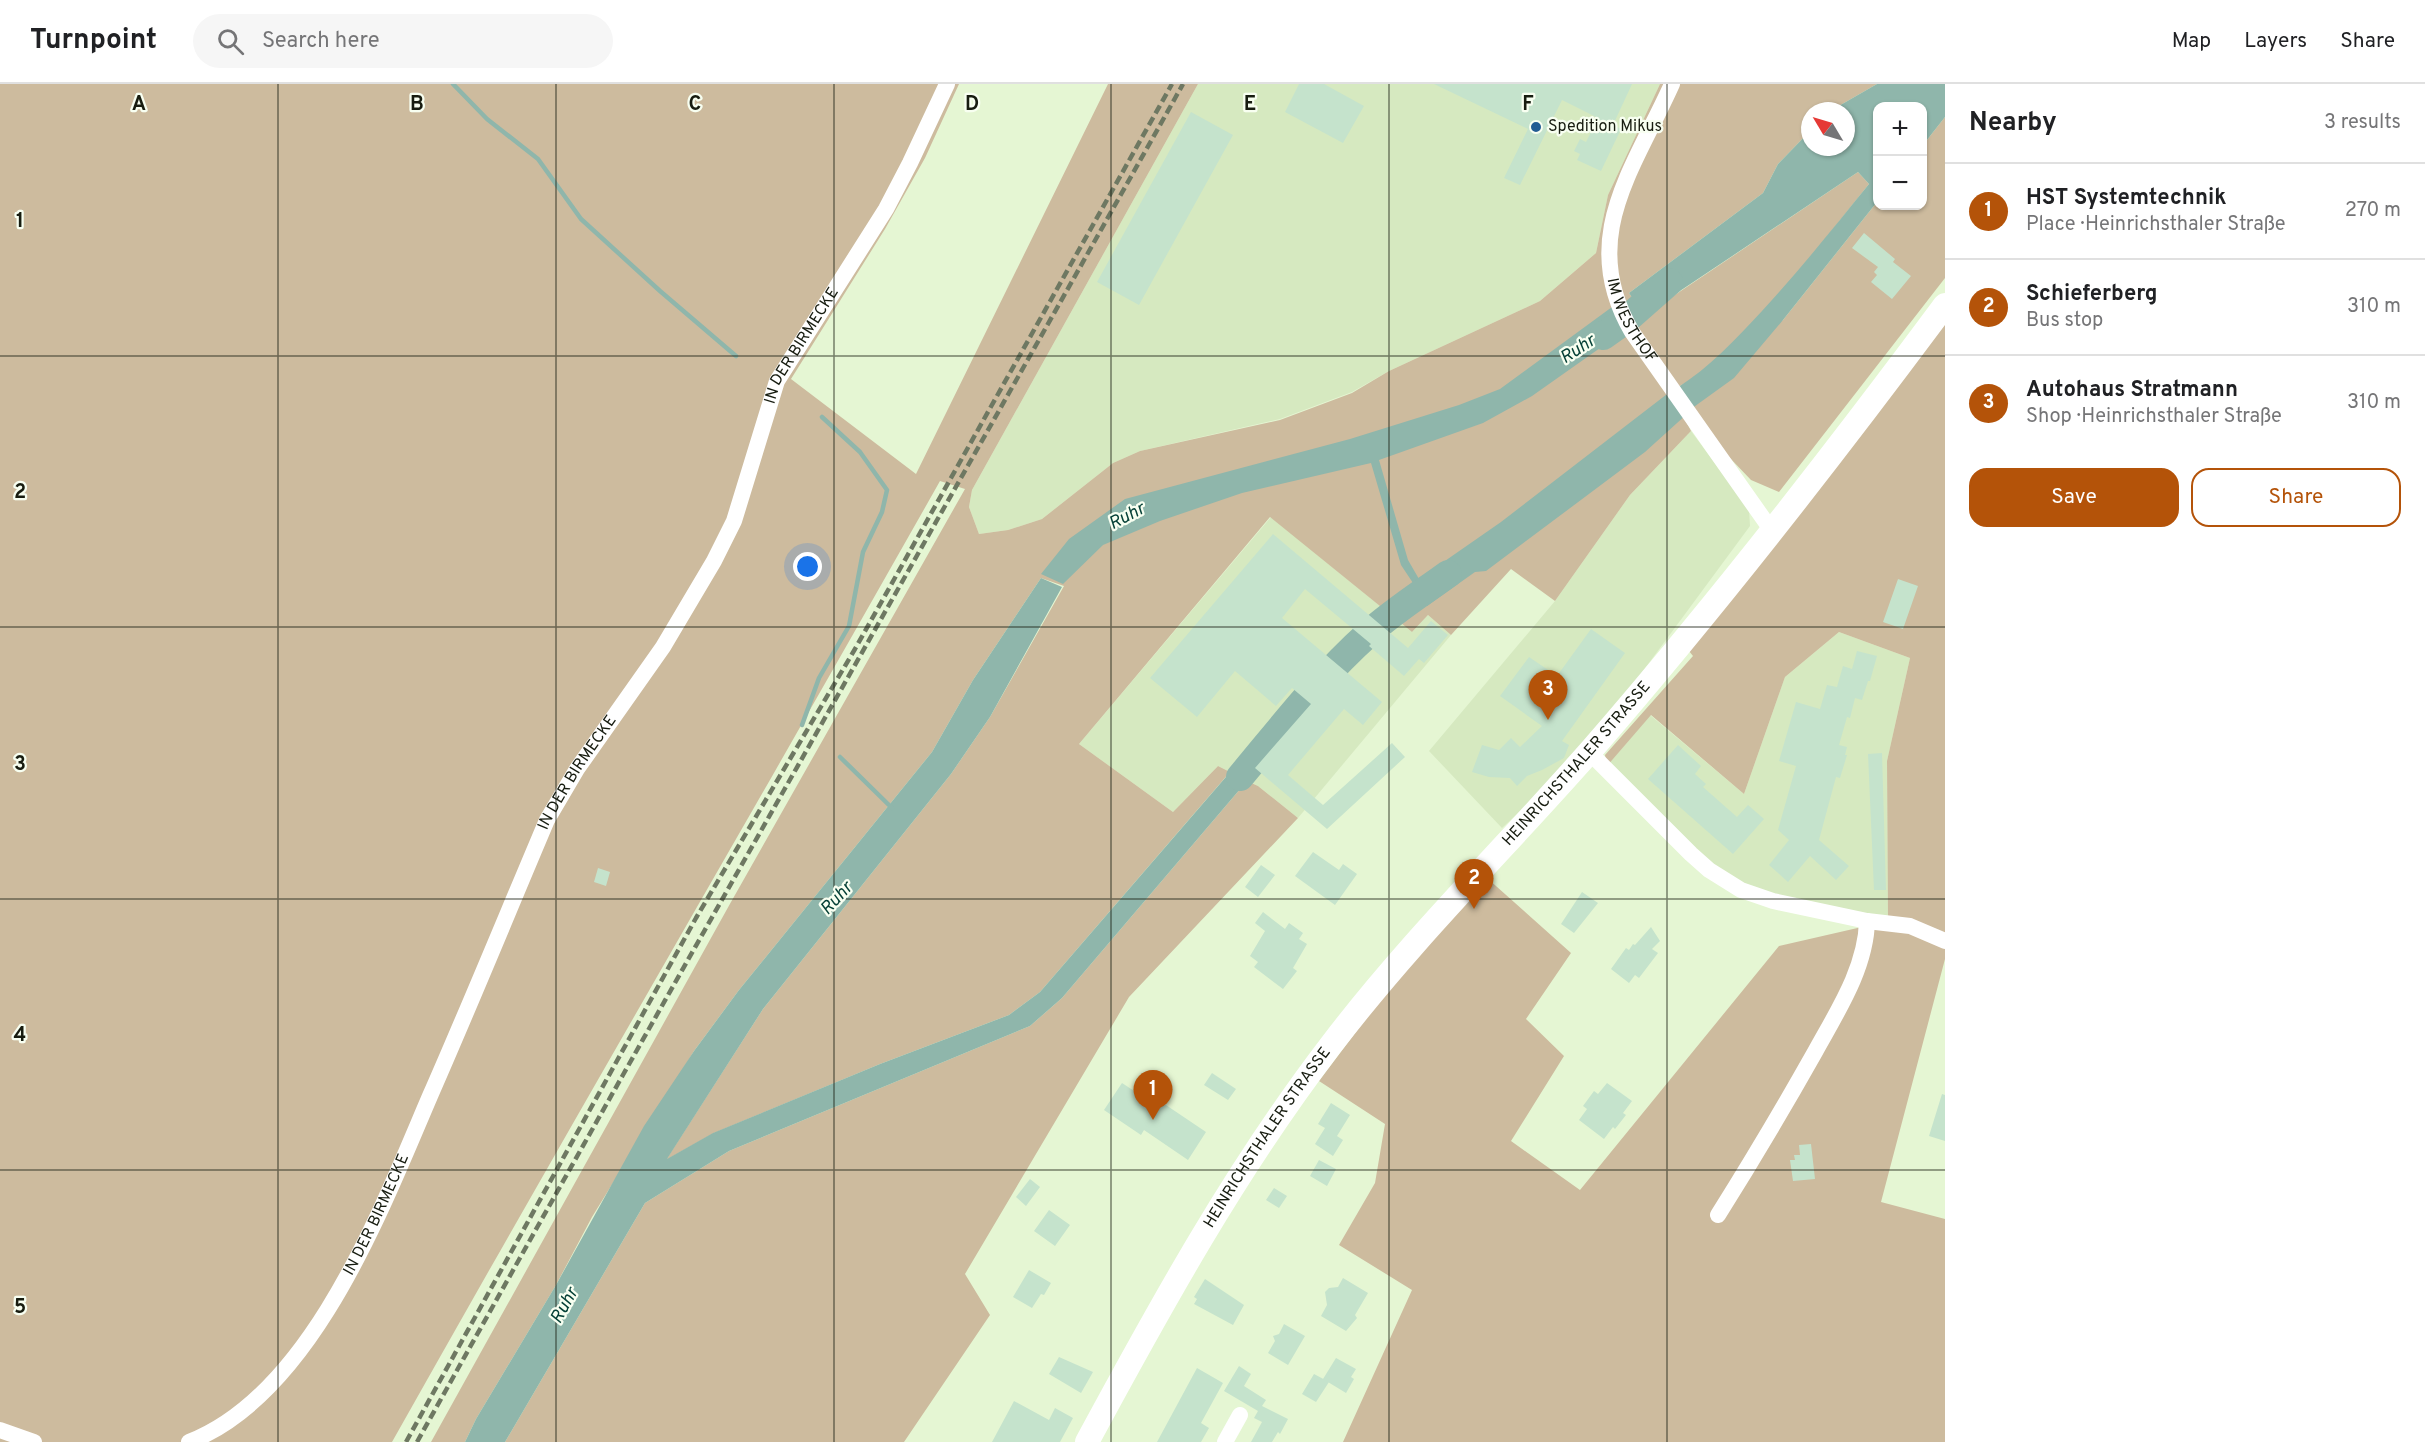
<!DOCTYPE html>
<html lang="en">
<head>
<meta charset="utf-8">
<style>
	body { margin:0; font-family:Overpass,sans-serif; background:#f6f6f6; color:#202124 }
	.controls { position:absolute; right:18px; top:18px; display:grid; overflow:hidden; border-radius:12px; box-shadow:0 2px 4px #0004 }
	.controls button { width:54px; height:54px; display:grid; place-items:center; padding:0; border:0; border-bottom:2px solid #e0e0e0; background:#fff; color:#202124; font:30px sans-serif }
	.compass { position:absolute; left:1801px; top:18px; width:54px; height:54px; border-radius:50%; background:#fff; box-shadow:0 2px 4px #0004; rotate:308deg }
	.you { position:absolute; left:808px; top:483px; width:21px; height:21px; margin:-15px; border:4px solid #fff; border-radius:50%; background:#1a73e8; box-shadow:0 0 0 9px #1a73e833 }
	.badge { display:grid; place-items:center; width:39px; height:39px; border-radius:50%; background:#b45309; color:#fff; font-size:20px; font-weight:700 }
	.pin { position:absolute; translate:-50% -50px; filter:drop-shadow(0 2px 3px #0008) }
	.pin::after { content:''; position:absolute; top:32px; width:21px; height:18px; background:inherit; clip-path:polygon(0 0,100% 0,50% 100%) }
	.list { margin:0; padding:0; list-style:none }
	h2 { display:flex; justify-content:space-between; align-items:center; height:78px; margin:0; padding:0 24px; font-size:26px }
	h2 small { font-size:20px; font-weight:400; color:#757577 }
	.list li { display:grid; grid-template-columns:39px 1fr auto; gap:18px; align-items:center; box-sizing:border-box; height:96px; padding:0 24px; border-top:2px solid #e0e0e0 }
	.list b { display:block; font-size:22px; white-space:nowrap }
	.list p { margin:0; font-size:20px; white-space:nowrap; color:#757577 }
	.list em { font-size:20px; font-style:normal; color:#757577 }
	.actions { display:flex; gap:12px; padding:18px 24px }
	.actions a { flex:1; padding:14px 0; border:2px solid #b45309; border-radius:18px; text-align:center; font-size:21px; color:#b45309 }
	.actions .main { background:#b45309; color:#fff }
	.icon { flex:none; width:33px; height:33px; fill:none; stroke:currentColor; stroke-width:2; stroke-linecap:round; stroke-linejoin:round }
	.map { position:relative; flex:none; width:1945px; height:1358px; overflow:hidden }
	header { display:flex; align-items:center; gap:36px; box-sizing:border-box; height:84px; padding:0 30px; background:#fff; border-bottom:2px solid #e0e0e0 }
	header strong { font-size:28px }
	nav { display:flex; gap:33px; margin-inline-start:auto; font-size:21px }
	.search { width:420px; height:54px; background:#f6f6f6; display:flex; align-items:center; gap:15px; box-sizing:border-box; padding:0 21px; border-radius:33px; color:#757577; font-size:22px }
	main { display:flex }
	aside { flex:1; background:#fff }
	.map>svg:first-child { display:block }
</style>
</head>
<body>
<header>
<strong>Turnpoint</strong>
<div class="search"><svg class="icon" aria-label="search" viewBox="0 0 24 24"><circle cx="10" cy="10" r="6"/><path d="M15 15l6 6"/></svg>Search here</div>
<nav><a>Map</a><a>Layers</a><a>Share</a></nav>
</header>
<main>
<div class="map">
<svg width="1945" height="1358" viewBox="0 0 1945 1358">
	<rect width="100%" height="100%" fill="#e5f6d3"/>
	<!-- built -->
	<path fill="#d6e9c0" d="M1198,0H1660L1608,111L1596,169L1540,217L1389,287L1352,308L1280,335L1140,367L1113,379L1042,435L1008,446L979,450L969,423L972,406Z
		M1691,347L1749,425L1750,442L1584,667L1502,744L1429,667L1555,517L1630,411Z
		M1271,433L1412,548L1428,531L1451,551L1298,734L1258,702L1247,697L1268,666L1257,657L1230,688L1218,682L1173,728L1079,660Z
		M1839,548L1910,574L1887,677L1888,837L1748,807L1694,768L1607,682L1650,631L1744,710L1785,593Z"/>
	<!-- green -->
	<path fill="#cdbb9e" d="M0,0H959L925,74L885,145L791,295L916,390L1108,0H1198L972,406L969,423L979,450L1008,446L1042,435L1113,379L1140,367L1280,336L1352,309L1389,287L1540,217L1596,169L1608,111L1660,0H1877L1830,27H1810V47L1778,80L1763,109L1629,209L1645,231L1858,88L1869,100C1818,163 1766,234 1704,287C1696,294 1685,298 1677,304L1783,236L1877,118L1878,122H1922L1923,61L1945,33V194L1779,408L1751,396L1706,349L1667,299L1691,347L1630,411L1555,517L1511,485L1451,551L1428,531L1412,548L1270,433L1079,660L1173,728L1218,682L1230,688L1040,908L1009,931L880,980L714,1049L666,1076L763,925L951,690L990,633L1064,502L1041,494L973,596L932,668L739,906L694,967L592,1133L556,1201L476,1335L465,1358H431L731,818L965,405L940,397C759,718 573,1036 392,1358H0Z
		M1945,240V875L1881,1118L1945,1135V1358H1343L1412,1206L1339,1161L1375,1099L1385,1040L1319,997L1400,889L1487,794L1571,869L1526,935L1564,972L1511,1057L1580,1106L1779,862L1888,837L1887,677L1910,574L1839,548L1785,593L1744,710L1651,631L1607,682L1605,671L1693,572L1689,567Z
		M1247,697L1258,702L1298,734L1129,913L965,1190L990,1231L904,1358H505L645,1119L729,1067L1030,942L1062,914Z"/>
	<!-- water -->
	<path fill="#8fb6ab" d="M1877,0H1945V33L1923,61L1922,22H1878L1877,118L1783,236L1734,294L1691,325L1677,304C1710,283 1735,256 1762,227C1800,186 1834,143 1869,100L1858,88L1644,231L1629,209L1763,109L1778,80L1810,47V63H1846V27H1830Z
		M1612,223L1627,245L1532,312L1483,339L1379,376L1408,476L1419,495L1501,438L1671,307L1687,330L1645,368L1486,487L1475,488L1427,522L1411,501L1413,499L1401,481L1371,379L1242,409L1160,437L1103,461L1063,500L1041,490L1069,455L1125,415L1350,355L1459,321L1500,305Z
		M1041,494L1062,503L990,633L951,690L763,925L667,1075L713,1049L880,980L1009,931L1040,908L1257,657L1268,666L1247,697L1062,914L1030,942L729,1067L645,1119L505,1358H465L476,1335L556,1201L644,1042L694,967L739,906L932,668L973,596Z"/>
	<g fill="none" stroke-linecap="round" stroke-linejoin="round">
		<!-- stream -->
		<path stroke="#8fb6ab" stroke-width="4.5" d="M453,0L487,35L538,75L581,135L660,207L736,272
			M802,641L819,594L849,542L863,468L882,428L887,406L860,368L822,333
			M840,673L892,724"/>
		<!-- river -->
		<path stroke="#8fb6ab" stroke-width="28" d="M1603,252L1627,235L1669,198
			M1240,693C1281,644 1320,593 1368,550C1392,528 1422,509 1448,490"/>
	</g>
	<!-- building -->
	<path fill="#c5e3cc" d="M1299,0H1324L1364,22L1343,59L1285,28Z
		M1434,0H1632L1613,41L1621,45L1601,87L1577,76L1580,70L1574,67L1580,55L1586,58L1598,34L1562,16L1520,101L1504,94L1528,45Z
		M1191,28L1233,51L1139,221L1097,198Z
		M1864,149L1895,175L1893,178L1911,192L1892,215L1871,198L1877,191L1874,188L1878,183L1852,164Z
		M1273,450L1408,564L1431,537L1448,551L1424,579L1419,575L1404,592L1369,562L1371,560L1305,505L1282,534L1382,618L1363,641L1344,625L1288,691L1323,721L1392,659L1405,673L1327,745L1255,684L1311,620L1292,604L1276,622L1235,587L1197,633L1150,594Z
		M1898,495L1918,502L1903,545L1883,538Z
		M1591,545L1625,569L1562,657L1569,661L1564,674L1542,686L1527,692L1517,702L1510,694L1489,693L1472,688L1482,661L1499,666L1511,654L1520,663L1542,642L1500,612L1529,573L1557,592Z
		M1857,567L1877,572L1870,597H1868L1862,616L1855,614L1850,634L1847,633L1839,661L1847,663L1845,671H1847L1840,694L1836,693L1819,756L1849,782L1836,796L1810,772L1788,798L1769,781L1789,756L1778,746L1796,682L1779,677L1796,618L1820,625L1827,601L1837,603L1843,582L1852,585Z
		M1678,661L1701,682L1695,690L1706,700L1703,703L1737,733L1748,721L1764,735L1733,770L1648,695Z
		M1882,669L1886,806H1874L1868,670Z
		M1313,768L1339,786L1343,780L1357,790L1335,821L1295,792Z
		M1261,781L1275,791L1258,813L1245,803Z
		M598,784L610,788L606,802L594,798Z
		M1582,808L1598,819L1574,849L1561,840Z
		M1263,828L1285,845L1289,839L1303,849L1299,855L1307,860L1293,884L1297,887L1283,905L1254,883L1258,878L1250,872L1265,847L1255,839Z
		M1651,843L1660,857L1652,865L1658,869L1639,894L1635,891L1629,899L1611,885L1626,864L1629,866L1633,860L1635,861Z
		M1212,989L1236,1005L1228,1016L1204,1001Z
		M1122,999L1154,1020L1157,1015L1206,1048L1188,1076L1144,1046L1141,1051L1104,1026Z
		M1607,999L1632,1017L1623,1029L1626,1031L1615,1045L1613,1043L1604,1055L1579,1036L1587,1025L1583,1022L1594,1007L1598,1010Z
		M1942,1010L1945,1011V1057L1929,1052Z
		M1331,1019L1350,1031L1337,1052L1343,1056L1333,1072L1315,1060L1325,1044L1318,1040Z
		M1811,1060L1815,1095L1793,1097L1790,1076H1795L1794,1071H1800L1799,1061Z
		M1319,1076L1336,1085L1327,1102L1310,1092Z
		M1030,1095L1040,1103L1026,1122L1016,1113Z
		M1274,1104L1287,1112L1279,1124L1266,1116Z
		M1049,1126L1070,1141L1055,1162L1034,1147Z
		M1029,1186L1051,1199L1044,1211L1041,1210L1032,1224L1013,1213Z
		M1343,1194L1368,1209L1355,1231L1357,1234L1346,1247L1321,1232L1327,1221L1325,1208L1329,1204L1338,1203Z
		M1205,1195L1244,1221L1233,1241L1194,1220L1197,1215L1194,1213Z
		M1284,1240L1305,1252L1288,1281L1268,1269L1275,1257L1273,1252L1279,1250Z
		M1059,1273L1093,1288L1081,1309L1049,1290Z
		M1336,1274L1356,1285L1351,1293L1354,1295L1346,1309L1323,1295Z
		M1239,1282L1251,1290L1244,1302L1266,1316L1262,1322L1288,1335L1280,1350L1278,1348L1272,1358H1251L1262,1338L1254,1334L1258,1327L1224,1307Z
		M1197,1284L1223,1299L1201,1339L1209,1344L1201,1358H1157Z
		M1314,1290L1329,1298L1316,1318L1302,1310Z
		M1014,1317L1049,1336L1055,1324L1073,1334L1060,1358H992Z"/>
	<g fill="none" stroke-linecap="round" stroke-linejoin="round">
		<!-- minor -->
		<g stroke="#fff" stroke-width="16">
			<path id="s1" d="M1672,0C1634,85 1577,154 1632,248L1772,447"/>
			<path d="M1589,668L1691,770L1709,786L1741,806L1773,817L1867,837L1910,842L1945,857"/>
			<path d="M1718,1131C1752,1077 1784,1023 1815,968C1837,928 1866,884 1867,837"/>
			<path d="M0,1346L34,1358"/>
			<path id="s2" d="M189,1358C312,1310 381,1126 430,1012C470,921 508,828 547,736L577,685L663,563L714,477L734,437L777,297L886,125L910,79L947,0"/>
			<path d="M1225,1358L1240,1331"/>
		</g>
		<!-- secondary -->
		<path stroke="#fff" stroke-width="24" id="s3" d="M1087,1358C1161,1221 1236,1085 1331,961C1411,856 1505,764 1592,665C1716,522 1832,373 1945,221"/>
		<!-- rail -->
		<path stroke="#6e7862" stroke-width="4.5" stroke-dasharray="9 4.5" stroke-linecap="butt" d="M406,1358L696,834L855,565L1172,0
			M417,1358C670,904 929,453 1183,0"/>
	</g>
	<!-- grid -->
	<path fill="none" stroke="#171c10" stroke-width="1.5" stroke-opacity="0.55" d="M278,0V1358M556,0V1358M834,0V1358M1111,0V1358M1389,0V1358M1667,0V1358M0,272H1945M0,543H1945M0,815H1945M0,1086H1945"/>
	<!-- markers -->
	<circle fill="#215c93" stroke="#f8fff1" stroke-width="2" cx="1536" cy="43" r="6"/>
	<g text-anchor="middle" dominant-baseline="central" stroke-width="4.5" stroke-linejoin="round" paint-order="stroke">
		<!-- poi labels -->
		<g font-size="16" fill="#171c10" stroke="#f8fff1" text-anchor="start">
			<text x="1548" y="43">Spedition Mikus</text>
		</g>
		<!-- street labels -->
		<g font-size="16" fill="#171c10" stroke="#f8fff1">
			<text stroke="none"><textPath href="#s1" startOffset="254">IM WESTHOF</textPath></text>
			<text stroke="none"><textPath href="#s2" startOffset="1274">IN DER BIRMECKE</textPath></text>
			<text stroke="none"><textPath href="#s3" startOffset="840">HEINRICHSTHALER STRASSE</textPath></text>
			<text stroke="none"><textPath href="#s2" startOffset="788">IN DER BIRMECKE</textPath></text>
			<text stroke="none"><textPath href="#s3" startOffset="354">HEINRICHSTHALER STRASSE</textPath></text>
			<text stroke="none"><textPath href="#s2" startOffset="302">IN DER BIRMECKE</textPath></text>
		</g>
		<!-- water labels -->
		<g font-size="18" font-style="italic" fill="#064137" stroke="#f8fff1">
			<text transform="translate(1578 266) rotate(-33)">Ruhr</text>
			<text transform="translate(1127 433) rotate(-28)">Ruhr</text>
			<text transform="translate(837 815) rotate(-47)">Ruhr</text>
			<text transform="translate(565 1222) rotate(-61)">Ruhr</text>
		</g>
	</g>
	<g font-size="20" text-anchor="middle" font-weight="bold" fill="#171c10" stroke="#f8fff1" stroke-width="4.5" stroke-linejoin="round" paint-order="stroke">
		<text x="139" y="26">A</text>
		<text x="417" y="26">B</text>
		<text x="695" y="26">C</text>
		<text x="972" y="26">D</text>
		<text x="1250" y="26">E</text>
		<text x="1528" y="26">F</text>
		<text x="20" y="143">1</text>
		<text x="20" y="414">2</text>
		<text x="20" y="686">3</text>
		<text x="20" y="957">4</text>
		<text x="20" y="1229">5</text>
	</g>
</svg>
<div class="controls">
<button>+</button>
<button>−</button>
</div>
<svg class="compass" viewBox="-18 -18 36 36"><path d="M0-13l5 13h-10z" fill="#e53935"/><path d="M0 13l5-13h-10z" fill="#757577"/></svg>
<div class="you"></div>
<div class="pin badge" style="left:1153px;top:1036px">1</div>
<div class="pin badge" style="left:1474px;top:825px">2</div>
<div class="pin badge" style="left:1548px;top:636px">3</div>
</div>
<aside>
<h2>Nearby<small>3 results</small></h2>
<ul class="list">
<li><span class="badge">1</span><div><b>HST Systemtechnik</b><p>Place · Heinrichsthaler Straße</p></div><em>270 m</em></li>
<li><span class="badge">2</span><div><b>Schieferberg</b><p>Bus stop</p></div><em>310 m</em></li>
<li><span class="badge">3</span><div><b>Autohaus Stratmann</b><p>Shop · Heinrichsthaler Straße</p></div><em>310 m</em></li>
</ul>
<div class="actions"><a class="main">Save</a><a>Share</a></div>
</aside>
</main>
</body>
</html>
